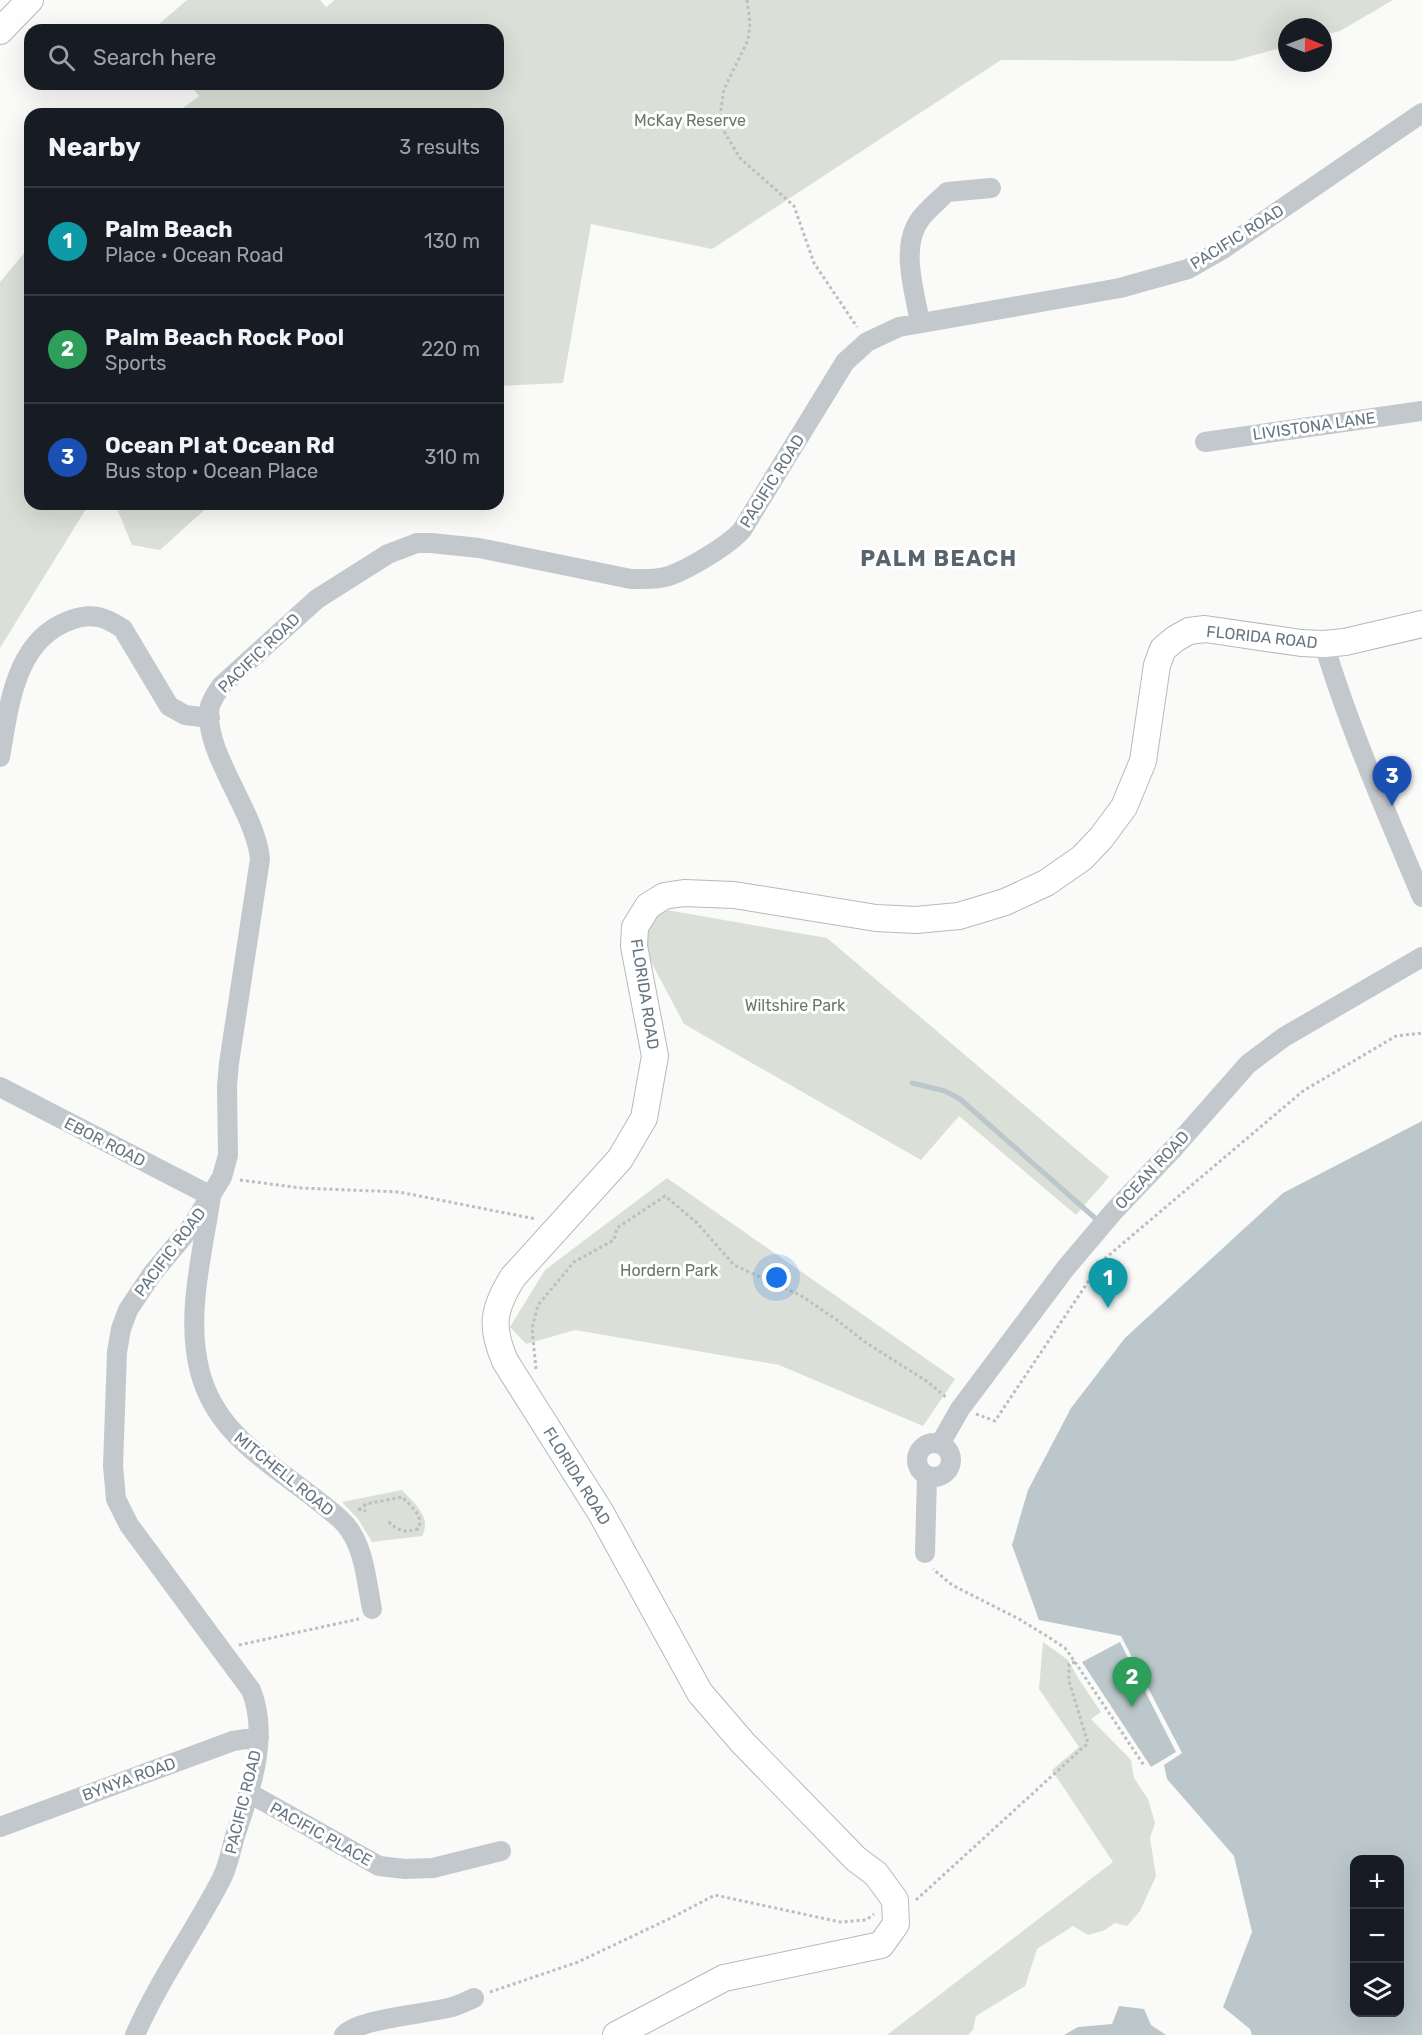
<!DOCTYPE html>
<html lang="en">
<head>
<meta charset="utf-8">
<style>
	body { margin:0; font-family:Rubik,sans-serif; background:#20242c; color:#f1f3f6 }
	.controls { position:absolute; right:18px; bottom:18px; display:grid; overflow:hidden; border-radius:12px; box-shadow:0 6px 24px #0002 }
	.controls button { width:54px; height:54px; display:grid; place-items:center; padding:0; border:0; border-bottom:2px solid #363941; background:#171b24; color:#f1f3f6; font:30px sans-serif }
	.compass { position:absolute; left:1278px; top:18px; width:54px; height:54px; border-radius:50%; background:#171b24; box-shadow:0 6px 24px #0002; rotate:91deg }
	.you { position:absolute; left:777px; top:1278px; width:21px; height:21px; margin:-15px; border:4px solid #fff; border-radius:50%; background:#1a73e8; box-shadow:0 0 0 9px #1a73e833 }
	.badge { display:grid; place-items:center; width:39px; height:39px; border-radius:50%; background:#7c3aed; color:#fff; font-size:20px; font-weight:700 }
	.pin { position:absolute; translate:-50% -50px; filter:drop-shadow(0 2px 3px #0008) }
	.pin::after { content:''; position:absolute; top:32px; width:21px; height:18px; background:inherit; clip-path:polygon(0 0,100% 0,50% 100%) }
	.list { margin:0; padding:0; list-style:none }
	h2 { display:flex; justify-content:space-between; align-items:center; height:78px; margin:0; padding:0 24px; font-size:26px }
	h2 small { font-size:20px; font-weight:400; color:#9ea1a6 }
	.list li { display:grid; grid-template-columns:39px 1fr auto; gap:18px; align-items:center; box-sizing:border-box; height:108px; padding:0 24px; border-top:2px solid #363941 }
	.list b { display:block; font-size:22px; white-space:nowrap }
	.list p { margin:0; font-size:20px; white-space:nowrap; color:#9ea1a6 }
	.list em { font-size:20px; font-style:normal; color:#9ea1a6 }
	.icon { flex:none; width:33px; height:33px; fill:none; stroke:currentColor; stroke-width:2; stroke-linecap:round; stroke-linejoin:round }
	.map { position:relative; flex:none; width:1422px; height:2035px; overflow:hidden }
	.search { position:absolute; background:#171b24; box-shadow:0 6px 24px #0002; left:24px; top:24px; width:480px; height:66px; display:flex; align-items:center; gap:15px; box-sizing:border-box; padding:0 21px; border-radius:18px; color:#9ea1a6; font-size:22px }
	.panel { position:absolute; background:#171b24; box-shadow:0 6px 24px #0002; left:24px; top:108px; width:480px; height:402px; border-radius:18px }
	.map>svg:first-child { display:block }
</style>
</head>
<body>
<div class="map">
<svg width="1422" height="2035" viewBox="0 0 1422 2035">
	<rect width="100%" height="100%" fill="#fafaf8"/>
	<!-- green -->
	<path fill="#dadfd7" d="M187,0H320L326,7L335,0H1393L1340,31L1323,35V27H1287V46L1233,61L1001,60L712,249L591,224L563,383L498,386V114H175L199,96L190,84H498V30H152Z
		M30,246V504H89L0,648V282Z
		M115,504H211L160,550L132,545Z
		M638,905L827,938L1109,1177L1076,1215L959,1116L921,1160L684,1024L631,924Z
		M667,1178L955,1379L923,1426L779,1365L575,1330L526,1344L510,1327L545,1270Z
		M402,1490C415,1504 432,1517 422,1536L372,1542L358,1519L342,1502Z
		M1043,1642L1068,1660L1080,1681L1101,1712L1091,1719L1131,1760L1134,1778L1148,1799L1155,1823L1150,1838L1156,1876L1140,1911L1127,1926L1115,1923L1105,1930L1088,1935L1073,1926L1037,1949L1025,1986L976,2016L973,2030L968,2035H887L1113,1862L1052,1770L1079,1747L1039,1689Z"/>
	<!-- water -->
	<path fill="#bbc7cb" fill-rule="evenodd" d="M1422,1121V2035H1252L1250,2029L1223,2007L1252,1932L1234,1856L1167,1779L1164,1765L1182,1753L1121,1636L1039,1620L1012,1545L1028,1490L1071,1408L1125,1338L1283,1193ZM1354,1860H1400V2012H1354Z
		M1120,1642L1176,1752L1151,1767L1082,1662Z
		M1119,2006L1144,2009L1151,2025L1166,2035H1064L1078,2027L1112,2024Z"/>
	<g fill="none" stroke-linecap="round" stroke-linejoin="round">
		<!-- stream -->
		<path stroke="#bbc7cb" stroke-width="5" d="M912,1083L945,1091L960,1099L1095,1218"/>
		<defs>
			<path id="major" d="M0,31L30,0
				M616,2035L724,1978L881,1945L896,1924L895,1900L876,1874L856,1859L743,1743L700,1693L601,1513L505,1361C490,1326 493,1309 513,1277L620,1159L644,1118L655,1056L634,946L635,927L648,906L664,896L684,893L734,895L876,918L916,920L959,916L1005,902L1046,883L1082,858L1101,838L1124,807L1143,761L1157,665L1163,649L1175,639L1189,631L1205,629L1301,643L1324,644L1345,642L1422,624"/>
		</defs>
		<!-- major casing -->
		<use href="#major" stroke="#b5babe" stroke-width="28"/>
		<!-- path -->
		<path stroke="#bbbfc2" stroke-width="3" stroke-dasharray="3 3" stroke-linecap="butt" d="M747,0L750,23L748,40L724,89L720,116L725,133L740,158L794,206L814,263L857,327
			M240,1180L301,1188L399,1192L536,1219
			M536,1369L532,1328L538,1305L574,1262L614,1240L617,1228L665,1196L696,1222L734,1265L800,1295L837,1320L865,1342L928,1382L947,1398
			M976,1414L995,1421L1102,1261L1303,1091L1396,1036L1422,1033
			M358,1509L366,1511
			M359,1510L366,1504L402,1497C410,1505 425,1517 418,1529C404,1533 398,1531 388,1521
			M239,1645L359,1619
			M1075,1662L1145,1767
			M916,1900L1088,1743L1069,1681V1664L1075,1662L1065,1648L1050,1638L1019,1619L952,1585L933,1569
			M490,1992L578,1962L671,1918L715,1895L840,1922L866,1920L874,1914"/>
		<!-- minor -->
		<path stroke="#c3c8cc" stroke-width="20" d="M920,323C915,292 899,246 921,218C928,209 939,200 947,192L991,188
			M1205,442L1422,411
			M1324,644C1350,730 1387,814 1422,897
			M0,757C9,706 15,639 71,620C91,612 106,617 123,629L169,706L185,715L210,718
			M0,1087L211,1196C203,1252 185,1315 200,1372C216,1433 266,1460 313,1497C326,1508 344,1519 352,1534C365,1555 367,1585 372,1609
			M917 1460a17 17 0 1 1 34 0a17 17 0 1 1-34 0Z
			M940,1444L960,1409L1065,1269L1114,1211L1174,1148L1248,1064L1284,1037L1422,957
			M925,1553L927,1476
			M249,1793L379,1866L405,1869L433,1868L501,1851
			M0,1827L233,1741L259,1737
			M135,2035C159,1980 194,1932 221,1880C228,1867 231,1850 235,1836C250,1791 270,1737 251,1690L129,1525L116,1499L113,1466L117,1352L121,1329L128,1310L152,1274L192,1226L222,1177L228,1155L227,1086L229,1063L260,859C256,812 201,749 210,706C212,699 217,692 221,686L317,599L388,554L417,543H431L479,548L631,579C644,579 657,580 669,576C689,569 729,545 742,530L845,362L867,342L899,327L1120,288L1188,269L1223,249L1422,113
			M344,2035C360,2018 428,2014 452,2007C460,2005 467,2001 474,1998"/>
		<!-- major -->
		<use href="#major" stroke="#fff" stroke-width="26"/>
	</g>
	<g text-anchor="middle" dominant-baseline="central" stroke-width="6" stroke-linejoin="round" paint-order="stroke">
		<!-- park labels -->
		<g font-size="16" fill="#687a64" stroke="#fff">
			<text x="690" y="120">McKay Reserve</text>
			<text x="795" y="1005">Wiltshire Park</text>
			<text x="669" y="1270">Hordern Park</text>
		</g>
		<!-- street labels -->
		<g font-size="16" fill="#657683" stroke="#fff">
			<text transform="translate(1237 237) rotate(-32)">PACIFIC ROAD</text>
			<text transform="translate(1314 426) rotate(-8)">LIVISTONA LANE</text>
			<text transform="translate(772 481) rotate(-58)">PACIFIC ROAD</text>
			<text transform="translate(1262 637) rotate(6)">FLORIDA ROAD</text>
			<text transform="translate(259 653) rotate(-44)">PACIFIC ROAD</text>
			<text transform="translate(645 994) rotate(81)">FLORIDA ROAD</text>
			<text transform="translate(105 1142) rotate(27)">EBOR ROAD</text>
			<text transform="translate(1152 1170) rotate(-47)">OCEAN ROAD</text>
			<text transform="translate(170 1252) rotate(-53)">PACIFIC ROAD</text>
			<text transform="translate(284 1474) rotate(39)">MITCHELL ROAD</text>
			<text transform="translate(577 1476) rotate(58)">FLORIDA ROAD</text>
			<text transform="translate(129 1779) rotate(-20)">BYNYA ROAD</text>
			<text transform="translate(243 1802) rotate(-76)">PACIFIC ROAD</text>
			<text transform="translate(321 1834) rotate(29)">PACIFIC PLACE</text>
		</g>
		<!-- district labels -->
		<g font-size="22" font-weight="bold" letter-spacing="1.5" fill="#57646e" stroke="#fff">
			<text x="939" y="558">PALM BEACH</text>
		</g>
	</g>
</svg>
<div class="controls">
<button>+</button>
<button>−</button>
<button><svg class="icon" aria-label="layers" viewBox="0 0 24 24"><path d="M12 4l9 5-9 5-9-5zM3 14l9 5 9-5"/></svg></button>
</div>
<svg class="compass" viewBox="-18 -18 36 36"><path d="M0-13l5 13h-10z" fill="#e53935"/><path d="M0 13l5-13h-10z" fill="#9ea1a6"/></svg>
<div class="you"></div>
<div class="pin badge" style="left:1108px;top:1308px;background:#0f9aa8">1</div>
<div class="pin badge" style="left:1132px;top:1707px;background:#2e9e5b">2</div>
<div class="pin badge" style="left:1392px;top:806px;background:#1a4fb4">3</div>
<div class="search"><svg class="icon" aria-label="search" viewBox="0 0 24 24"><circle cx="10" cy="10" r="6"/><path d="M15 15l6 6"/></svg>Search here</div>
<section class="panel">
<h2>Nearby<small>3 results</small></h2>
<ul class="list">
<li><span class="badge" style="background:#0f9aa8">1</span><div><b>Palm Beach</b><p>Place · Ocean Road</p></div><em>130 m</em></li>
<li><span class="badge" style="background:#2e9e5b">2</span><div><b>Palm Beach Rock Pool</b><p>Sports</p></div><em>220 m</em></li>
<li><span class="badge" style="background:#1a4fb4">3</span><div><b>Ocean Pl at Ocean Rd</b><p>Bus stop · Ocean Place</p></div><em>310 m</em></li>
</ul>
</section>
</div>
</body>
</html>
